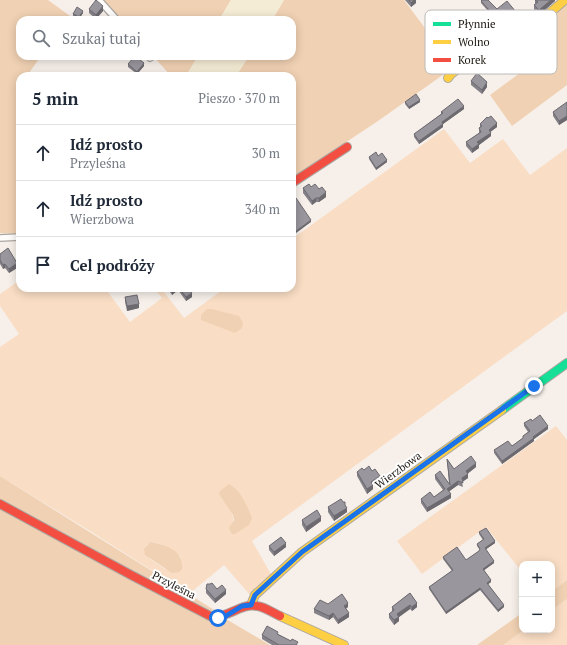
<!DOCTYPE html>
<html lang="pl">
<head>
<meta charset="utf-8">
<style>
	body { margin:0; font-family:"PT Serif",serif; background:#f2f2f3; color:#1f2937 }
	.controls { position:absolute; right:12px; bottom:12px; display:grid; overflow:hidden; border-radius:8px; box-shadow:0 2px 10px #0003 }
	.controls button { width:36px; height:36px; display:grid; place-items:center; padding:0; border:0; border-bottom:1px solid #e0e1e3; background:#fff; color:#1f2937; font:20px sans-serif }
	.stop { position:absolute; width:12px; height:12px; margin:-9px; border:3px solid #1a73e8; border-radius:50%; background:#fff }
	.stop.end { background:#1a73e8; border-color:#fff; box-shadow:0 1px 4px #0008 }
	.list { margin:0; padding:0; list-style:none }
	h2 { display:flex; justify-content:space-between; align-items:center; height:52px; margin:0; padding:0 16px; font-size:17px }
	h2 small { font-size:13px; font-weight:400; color:#747a83 }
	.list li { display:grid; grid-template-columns:26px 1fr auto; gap:12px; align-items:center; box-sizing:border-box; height:56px; padding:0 16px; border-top:1px solid #e0e1e3 }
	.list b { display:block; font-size:15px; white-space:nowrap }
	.list p { margin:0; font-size:13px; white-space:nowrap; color:#747a83 }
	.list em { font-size:13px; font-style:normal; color:#747a83 }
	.icon { flex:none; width:22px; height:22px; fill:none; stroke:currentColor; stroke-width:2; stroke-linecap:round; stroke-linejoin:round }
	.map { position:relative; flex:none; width:567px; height:645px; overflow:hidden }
	.search { position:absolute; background:#fff; box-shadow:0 2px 10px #0003; left:16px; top:16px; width:280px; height:44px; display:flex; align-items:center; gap:10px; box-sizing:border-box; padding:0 14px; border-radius:12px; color:#747a83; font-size:15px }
	.panel { position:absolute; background:#fff; box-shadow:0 2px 10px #0003; left:16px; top:72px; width:280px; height:220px; border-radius:12px }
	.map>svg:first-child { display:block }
</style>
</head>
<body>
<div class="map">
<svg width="567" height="645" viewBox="0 0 567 645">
	<rect width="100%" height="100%" fill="#f7f0ea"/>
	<!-- green -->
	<path fill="#f9ddc4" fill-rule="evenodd" d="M444,129L470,163L503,139L530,175L567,148V311L252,541L272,576L250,595L224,565L189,594L90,531L0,476V347L19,334L0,306V294L20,280V288H105L130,322L162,298L154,288H161L184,318L225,288H292V239ZM219,494L249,525L232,524C237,514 224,502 219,494ZM150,542L160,544L180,556L182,564L165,569L149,558L146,546Z
		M556,426L567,440V580L552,591V564H522V572L486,527L422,574L397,541Z
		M567,599V645H503L524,630H552V610Z"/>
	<!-- forest -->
	<path fill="#f0d1b3" d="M0,0H48L70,16L67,20H20V56H41L27,76H20V234L0,233Z
		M104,0H231L219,20H121Z
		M284,0H404L454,67L378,121L292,178V76H236L249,56H292V20H272Z
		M567,2V85L512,126L490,95L535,62L519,39Z
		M153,56H198L186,76H171Z
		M207,309H212L239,316L243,323L242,328L235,333L201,320V315Z
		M0,476L219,613L216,615L172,593L0,500Z
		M229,484C242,492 246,504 252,518L249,525L235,534H232L229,528L234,520L233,515L219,494L220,491Z
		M0,508L211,619L221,623L226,619L270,645H0Z
		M150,542C166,545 184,550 182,569L179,572L172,573L145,555L144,549Z
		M567,580V599L552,610V591Z
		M522,613V630H524L503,645H477Z"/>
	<!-- sand -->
	<path fill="#f5ecd5" d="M231,0H284L272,20H219Z
		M198,56H249L236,76H186Z"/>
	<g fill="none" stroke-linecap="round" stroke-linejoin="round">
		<defs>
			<path id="street" d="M99,0L117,20
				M149,56L150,58
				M0,238L20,237"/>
			<path id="fast" d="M502,410L567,363"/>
			<path id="slow" d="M448,78L451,74L489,45L522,36L565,0
				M251,605L255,595L302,552L502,410
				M280,616L344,645"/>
			<path id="jam" d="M292,183L347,147
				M0,504L131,575L212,617C229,618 240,603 257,606C265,607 273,613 280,616"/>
		</defs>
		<!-- street casing -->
		<use href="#street" stroke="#ada7a2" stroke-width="8"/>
		<!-- fast casing -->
		<use href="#fast" stroke="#ada7a2" stroke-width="10"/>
		<!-- slow casing -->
		<use href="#slow" stroke="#ada7a2" stroke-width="10"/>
		<!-- jam casing -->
		<use href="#jam" stroke="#ada7a2" stroke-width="10"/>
		<!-- street -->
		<use href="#street" stroke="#fefdfc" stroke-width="5.5"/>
		<!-- fast -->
		<use href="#fast" stroke="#16e098" stroke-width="8"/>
		<!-- slow -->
		<use href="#slow" stroke="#ffcf43" stroke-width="8"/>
		<!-- jam -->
		<use href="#jam" stroke="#f24e42" stroke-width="8"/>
	</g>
	<!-- wall -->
	<path fill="#848188" d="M405,0H416V3L411,7Z
		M535,0H555V1L539,15L534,9V5L535,4Z
		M481,1L497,9L516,14L506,22L511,29L505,34L498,27L494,30L483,18V15L488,11L481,3Z
		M89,9L103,11L96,19L89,13Z
		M83,13L79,19L73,16V14Z
		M451,26L474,27L457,38L451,30Z
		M509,51L518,57L505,73L499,69V65L502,60L499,57V53Z
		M128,64L144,66L137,74L128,67Z
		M471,81L487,87L482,94L471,85Z
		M405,102H420L409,109L405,104Z
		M567,102V120L559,125L553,116V112Z
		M464,109L443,124V127L419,144L414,137V134L441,114V112Z
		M480,124L497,127L490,132L491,136L479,145V148L472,153L466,146V142L479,133V128L480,127Z
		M378,156L387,162L376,170L369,159V157Z
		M303,188L319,189L326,197L319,202H316L312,205L303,193Z
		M0,254L17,268L9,273L5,268L3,269L0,264Z
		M167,288H188L192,297L186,301L178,290L172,295Z
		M125,297L139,308L127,311L125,302Z
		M532,421L548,429L534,439V441L502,464L494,453V450L512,446L523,438V436L528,432L524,426V423Z
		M447,459L454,469L476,467L468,473V478L462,482L463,487L458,485L449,491L451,498L427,512L421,503V499L434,497L443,490L435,479V475L449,484Z
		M364,470L372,471L380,480L373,485V489L367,494L357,476V472Z
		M345,505L347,512L334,521L328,512V507Z
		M302,520L321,521L306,532L302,525Z
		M479,532L495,543L486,549L494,563L484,570L491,582L488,584L504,607L498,612L480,590L446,614L429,589V587L452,571L443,559V557L466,560L479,551L480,550L477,546V544L483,540L479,534Z
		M269,546L286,547L274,556L269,550Z
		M206,589H217L226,594L215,603L206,593Z
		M410,593L417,607L412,611L410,609L399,617V621L394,625L389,618V614L392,612V607Z
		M328,604L348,607L346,608L349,617L338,624L333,617L329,620L314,613V609Z
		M278,634L298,645H272L262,639V635Z"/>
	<!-- shaded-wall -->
	<path fill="#6c696f" d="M414,0H416V3L411,7V3Z
		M551,0H555V1L539,15V10Z
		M103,6V11L96,19V15Z
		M83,11V13L79,19V17Z
		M516,12V14L505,23V21Z
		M474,23V27L457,38V34Z
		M498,25V27L494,30V28Z
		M511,27V29L505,34V32Z
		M518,53V57L505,73V70Z
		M144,63V66L137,74V72Z
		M487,82V87L482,94V90Z
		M420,100V102L409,109V107Z
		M464,106V109L443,124V127L419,144V141L442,122Z
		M567,116V120L559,125V121Z
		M497,123V127L489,133V130Z
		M491,133V136L479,145V148L472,153V149L477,142Z
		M387,160V162L376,170V168Z
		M326,192V197L319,202V198Z
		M316,198V202L312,205V201Z
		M311,220V222L292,236V234Z
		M17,263V268L9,273V269Z
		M5,264V268L3,269V265Z
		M176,288H178V290L172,295V291Z
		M192,293V297L186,301V297Z
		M139,304V308L127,311V306Z
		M548,426V429L534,439V441L502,464V461L533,437Z
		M476,463V467L466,475V471Z
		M468,474V478L462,482V478Z
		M380,476V480L373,485V489L367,494V489L371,482Z
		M458,481V485L447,493V489Z
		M451,494V498L427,512V508Z
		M347,508V512L334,521V516Z
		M321,517V521L306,532V527Z
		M495,541V543L485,550V548Z
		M286,543V547L274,556V552Z
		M494,561V563L483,571V569Z
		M491,580V582L487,585V583Z
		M480,588V590L446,614V612Z
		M226,590V594L215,603V599Z
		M348,603V607L344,610V606Z
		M417,603V607L412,611V607Z
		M410,605V609L399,617V621L394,625V620L397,614Z
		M504,605V607L498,612V610Z
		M333,613V617L329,620V616Z
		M349,613V617L338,624V620Z"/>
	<!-- building -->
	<path fill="#9a969e" stroke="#6c696f" d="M96,0L103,6L96,15L89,9Z
		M409,0H414L411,3Z
		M482,0H488L497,9L507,1L516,12L505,21L511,27L505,32L498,25L494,28L483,15L489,10L481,1Z
		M535,0H551L539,10L534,5L538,2Z
		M77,7L83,11L79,17L73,14Z
		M135,56L144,63L137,72L128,64Z
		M477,73L487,82L482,90L471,81Z
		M416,94L420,100L409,107L405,102Z
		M458,99L464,106L442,122L443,124L419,141L414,134L443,113L441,112Z
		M567,102V116L559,121L553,112Z
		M491,116L497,123L489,130L491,133L477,142L479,144L472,149L466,142L481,132L479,128L482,126L480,124L487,117L488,118Z
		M376,152L378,156L382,153L387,160L376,168L369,157Z
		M309,184L311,187L315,184L319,189L322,187L326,192L319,198H316L312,201L303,188Z
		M296,198L311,220L292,234V201Z
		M8,248L17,263L9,269L5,264L3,265L0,260V254Z
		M170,288H176L172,291Z
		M179,288H188L192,293L186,297Z
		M137,295L139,304L127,306L125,297Z
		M540,415L548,426L533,437L534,438L502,461L494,450L508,441L512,446L523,438V436L530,431L524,423L531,419L532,421Z
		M471,456L476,463L466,471L468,474L462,478L463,483L458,481L447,489L451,494L427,508L421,499L430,492L434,497L445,489L435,475L440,471L450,485L447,459L454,469Z
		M369,466L372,471L375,469L380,476L371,482L373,485L367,489L357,472L362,468L364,470Z
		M341,499L343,502H345V505L347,508L334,516L328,507Z
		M317,510L321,517L306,527L302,520Z
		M486,528L495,541L485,548L494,561L483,569L491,580L487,583L504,605L498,610L480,588L446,612L429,587L453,570L443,557L457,547L466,560L479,551L480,549L477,544L484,539L479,532Z
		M281,537L286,543L274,552L269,546Z
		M212,583L217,589L222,585L226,590L215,599L206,589L207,584H210Z
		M410,593L417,603L412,607L410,605L397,614L399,617L394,620L389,614L394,610L392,607Z
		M342,594L348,603L344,606L349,613L338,620L333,613L329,616L314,609L320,600L328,604Z
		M267,626L278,632L277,634L291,641L292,639L298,642L296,645H279L262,635Z"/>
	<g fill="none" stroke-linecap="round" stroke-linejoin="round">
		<!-- route -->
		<path stroke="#1a73e8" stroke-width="5" d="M218,618L226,616L242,606L251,605L255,595L302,552L534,386"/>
	</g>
	<g text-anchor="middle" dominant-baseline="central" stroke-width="4" stroke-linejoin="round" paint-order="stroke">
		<!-- street labels -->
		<g font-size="11" fill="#1d1812" stroke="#fff">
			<text transform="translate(398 470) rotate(-36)">Wierzbowa</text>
			<text transform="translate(174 585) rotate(27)">Przyleśna</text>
		</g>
	</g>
	<!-- legend -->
	<rect x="425" y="10" width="132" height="64" rx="6" fill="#fff" stroke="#bbbab8" stroke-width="1"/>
	<rect x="433" y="22" width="18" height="4" fill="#16e098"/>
	<rect x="433" y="40" width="18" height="4" fill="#ffcf43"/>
	<rect x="433" y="58" width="18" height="4" fill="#f24e42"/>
	<g font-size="11" fill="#1d1812">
		<text x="458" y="28">Płynnie</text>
		<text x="458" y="46">Wolno</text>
		<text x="458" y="64">Korek</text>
	</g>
</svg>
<div class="controls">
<button>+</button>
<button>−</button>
</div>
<div class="stop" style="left:218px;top:618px"></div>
<div class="stop end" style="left:534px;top:386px"></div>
<div class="search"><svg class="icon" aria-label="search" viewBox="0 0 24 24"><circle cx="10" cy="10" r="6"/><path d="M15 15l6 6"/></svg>Szukaj tutaj</div>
<section class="panel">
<h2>5 min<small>Pieszo · 370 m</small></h2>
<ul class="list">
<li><svg class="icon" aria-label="ahead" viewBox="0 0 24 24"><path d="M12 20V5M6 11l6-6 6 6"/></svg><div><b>Idź prosto</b><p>Przyleśna</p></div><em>30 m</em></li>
<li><svg class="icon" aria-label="ahead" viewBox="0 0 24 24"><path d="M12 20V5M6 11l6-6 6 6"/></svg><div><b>Idź prosto</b><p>Wierzbowa</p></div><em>340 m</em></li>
<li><svg class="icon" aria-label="arrive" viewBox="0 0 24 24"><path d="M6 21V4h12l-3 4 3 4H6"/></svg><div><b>Cel podróży</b></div></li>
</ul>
</section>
</div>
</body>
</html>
